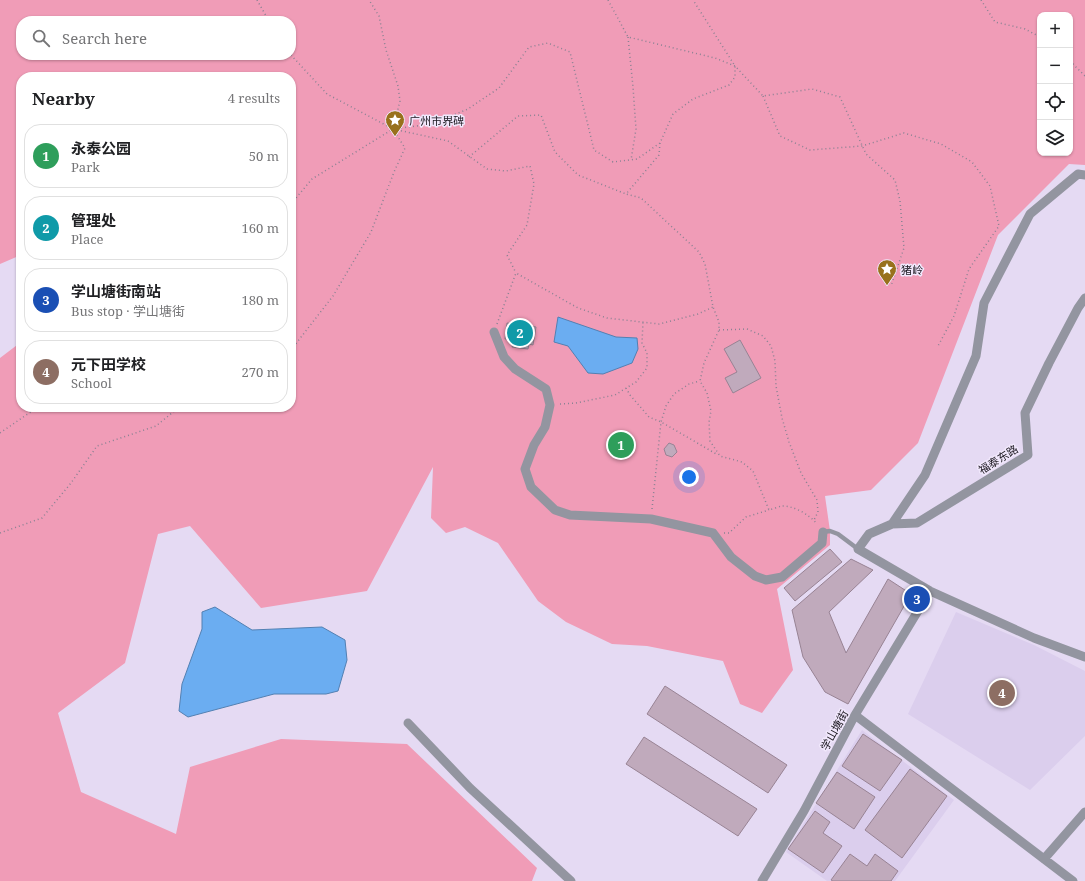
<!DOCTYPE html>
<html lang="en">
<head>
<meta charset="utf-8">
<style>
	body { margin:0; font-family:"Noto Serif","Noto Sans SC",serif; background:#f2f2f2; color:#202124 }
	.controls { position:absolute; right:12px; top:12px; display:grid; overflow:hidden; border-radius:8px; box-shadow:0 1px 3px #0004 }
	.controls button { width:36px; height:36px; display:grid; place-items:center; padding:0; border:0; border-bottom:1px solid #e0e0e0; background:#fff; color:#202124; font:20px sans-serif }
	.you { position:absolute; left:689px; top:477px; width:14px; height:14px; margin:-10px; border:3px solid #fff; border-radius:50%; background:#1a73e8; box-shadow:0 0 0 6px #1a73e833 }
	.badge { display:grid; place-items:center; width:26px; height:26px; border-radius:50%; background:#98711c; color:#fff; font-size:13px; font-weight:700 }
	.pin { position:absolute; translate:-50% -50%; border:2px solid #fff; box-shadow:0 1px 4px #0006 }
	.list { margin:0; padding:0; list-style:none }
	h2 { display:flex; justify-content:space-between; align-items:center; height:52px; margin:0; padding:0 16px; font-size:17px }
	h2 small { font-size:13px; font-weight:400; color:#757577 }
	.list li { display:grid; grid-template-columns:26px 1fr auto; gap:12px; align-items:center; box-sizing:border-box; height:64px; margin:0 8px 8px; padding:0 8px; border:1px solid #e0e0e0; border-radius:16px }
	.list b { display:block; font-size:15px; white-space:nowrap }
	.list p { margin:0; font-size:13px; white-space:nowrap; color:#757577 }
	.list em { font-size:13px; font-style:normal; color:#757577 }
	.icon { flex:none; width:22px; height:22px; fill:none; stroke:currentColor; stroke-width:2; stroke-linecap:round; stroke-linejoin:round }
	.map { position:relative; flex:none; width:1085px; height:881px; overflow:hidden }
	.search { position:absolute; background:#fff; box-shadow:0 1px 3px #0004; left:16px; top:16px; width:280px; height:44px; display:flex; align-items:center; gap:10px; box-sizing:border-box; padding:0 14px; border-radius:16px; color:#757577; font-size:15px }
	.panel { position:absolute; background:#fff; box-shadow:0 1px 3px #0004; left:16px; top:72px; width:280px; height:340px; border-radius:16px }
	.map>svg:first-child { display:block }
</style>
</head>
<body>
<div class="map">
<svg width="1085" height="881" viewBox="0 0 1085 881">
	<rect width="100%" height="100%" fill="#e5daf3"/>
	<!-- built -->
	<path fill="#dbceed" d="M956,612L1034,645L1085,671V736L1030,790L908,714Z
		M862,730L954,800L895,881H827L786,852Z"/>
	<!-- green -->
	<path fill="#f09cb7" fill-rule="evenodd" d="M0,0H1085V165L1069,164L998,235L918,443L871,490L825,496L830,531V545L777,589L793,670L762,713L740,704L723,661L647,646L612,644L566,622L538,601L498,543L465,527L446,533L431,518L433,467L367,591L261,608L190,526L158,534L125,663L58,713L81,792L176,834L190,767L281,739L407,744L537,868L532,881H0V358L21,342V407H291V77H21V255L0,264ZM1040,15H1070V153H1040ZM21,21H291V55H21Z"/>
	<!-- water -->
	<path fill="#6badf1" stroke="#5380b2" d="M558,317L616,337L637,338L638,349L632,363L603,374L588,373L568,346L554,342Z
		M215,607L252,630L322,627L345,640L347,660L338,691L326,694H274L188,717L179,711L182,684L202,629V612Z"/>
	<!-- building -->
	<path fill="#c0aabc" stroke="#988394" d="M516,319L526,321L525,325L536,327L533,345L529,344L528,349L512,347L513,340L505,339L507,323L516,324Z
		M740,340L761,378L733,393L725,378L737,372L724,349Z
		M669,443L674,445L677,452L672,457L666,455L664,449Z
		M830,549L842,562L795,601L784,588Z
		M851,559L873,570L829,612L846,653L888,579L911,594L848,704L825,692L803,657L792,610Z
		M665,686L787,765L768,793L647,714Z
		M863,734L902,760L880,791L842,766Z
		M644,737L757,809L738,836L626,764Z
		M910,769L947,796L902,858L865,830Z
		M837,772L875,797L854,829L816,803Z
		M815,811L830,822L823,833L842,846L823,873L788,849Z
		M850,854L867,866L875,854L898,871L891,881H833L831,880Z"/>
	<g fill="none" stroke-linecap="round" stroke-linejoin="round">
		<!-- path -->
		<path stroke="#8a8293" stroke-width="1.5" stroke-dasharray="1 3" stroke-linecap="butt" d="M257,0L269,21
			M608,0L628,37L715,58L735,66L763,96L812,89L840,97L866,154L895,180L900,201L904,248L891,286
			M981,0L995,22L1025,29L1040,37
			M628,37L633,87L636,129L631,160
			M291,55L327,94L393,129L448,141L487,169L506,171L530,166L534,184L527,225L507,255L516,273
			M1070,61L1085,76
			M763,96L780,136L810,150L862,146L904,133L941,144L972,162L990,186L999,226L969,269L954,316L938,346
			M660,143L659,155L626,194L641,198L699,252L705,264L713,307L719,322V330L704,363L700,381L707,393L711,411L709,422L710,441L720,456L742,462L753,471L769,510C773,509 778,507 781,506C793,505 810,515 817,524
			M469,157L518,116L541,115L555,152L578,175L626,194
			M291,204L312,179L393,129L432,124L468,109L499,88L529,47L548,43L570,52L594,150L613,162L637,159L660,143L673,114L693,99L729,85L735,77V66L693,0
			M497,324L516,273L578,308L607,318L659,324L698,314L713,307
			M719,330L747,329L763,336L771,346L775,361L776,386L782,418L789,442L801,473L817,500L818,512L814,520
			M291,350L333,296L371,232L394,172L405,148L393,129L400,101L398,86L386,50L379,16L369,0
			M626,388L630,395L649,417L661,422L718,455
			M560,404L576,403L615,395L636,382L647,368V353L642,343L643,322
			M0,433L38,407
			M652,509L661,422L666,406L674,394L689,384L700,381
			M0,533L42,518L71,483L97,446L156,426L178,408L184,407
			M724,533H729L746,517L769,510"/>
		<!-- lane -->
		<path stroke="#9395a0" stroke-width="4.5" d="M823,532L830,531L838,534L858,549"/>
		<!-- street -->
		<path stroke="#9395a0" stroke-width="9" d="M1085,175L1078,174L1030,214L984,303L976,356L925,475L892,524L869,534L858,549L930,591L1034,638L1085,657
			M494,332L504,357L515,369L546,389L550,405L545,427L534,445L525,469L531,487L555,510L570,515L651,519L713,533L731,557L755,576L766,580L782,577L822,543L823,532
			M892,524L917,523L1028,455L1025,413L1049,363L1078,308L1085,298
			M855,715L1073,881
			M408,723L470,788L571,881
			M1044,859L1085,812
			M762,881L804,811L855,715L930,591"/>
	</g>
	<!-- icons -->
	<defs>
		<symbol id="sight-pin" viewBox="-11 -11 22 30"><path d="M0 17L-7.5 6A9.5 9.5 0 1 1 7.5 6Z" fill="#98711c" stroke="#f1e8fc"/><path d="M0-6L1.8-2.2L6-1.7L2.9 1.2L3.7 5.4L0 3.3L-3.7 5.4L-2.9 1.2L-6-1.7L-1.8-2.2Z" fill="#fff"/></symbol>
	</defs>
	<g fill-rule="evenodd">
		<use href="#sight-pin" x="384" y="109" width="22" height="30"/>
		<use href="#sight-pin" x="876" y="258" width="22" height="30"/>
	</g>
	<g text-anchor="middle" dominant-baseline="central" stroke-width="3" stroke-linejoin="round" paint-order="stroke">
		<!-- poi labels -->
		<g font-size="11" fill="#1a161e" stroke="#f1e8fc" text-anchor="start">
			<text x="409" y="120">广州市界碑</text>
			<text x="901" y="269">猪岭</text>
		</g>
		<!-- street labels -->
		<g font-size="11" fill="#1a161e" stroke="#f1e8fc">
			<text transform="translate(998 459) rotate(-32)">福泰东路</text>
			<text transform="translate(834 730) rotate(-61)">学山塘街</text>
		</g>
	</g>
</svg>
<div class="controls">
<button>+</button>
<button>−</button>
<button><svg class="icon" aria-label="locate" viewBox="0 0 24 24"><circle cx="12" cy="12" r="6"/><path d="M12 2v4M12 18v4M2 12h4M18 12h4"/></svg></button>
<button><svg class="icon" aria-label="layers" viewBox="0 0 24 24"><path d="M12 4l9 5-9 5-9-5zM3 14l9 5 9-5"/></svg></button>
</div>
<div class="you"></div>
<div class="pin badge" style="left:621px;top:445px;background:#2e9e5b">1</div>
<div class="pin badge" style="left:520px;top:333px;background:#0f9aa8">2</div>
<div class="pin badge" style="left:917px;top:599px;background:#1a4fb4">3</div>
<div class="pin badge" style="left:1002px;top:693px;background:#8d6e63">4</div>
<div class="search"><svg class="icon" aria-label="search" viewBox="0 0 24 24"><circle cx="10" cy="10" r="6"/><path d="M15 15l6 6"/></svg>Search here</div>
<section class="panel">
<h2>Nearby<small>4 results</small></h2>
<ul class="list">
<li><span class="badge" style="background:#2e9e5b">1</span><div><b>永泰公园</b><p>Park</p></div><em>50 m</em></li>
<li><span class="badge" style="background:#0f9aa8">2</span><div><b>管理处</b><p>Place</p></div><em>160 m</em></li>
<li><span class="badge" style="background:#1a4fb4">3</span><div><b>学山塘街南站</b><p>Bus stop · 学山塘街</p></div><em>180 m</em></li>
<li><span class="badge" style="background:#8d6e63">4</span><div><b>元下田学校</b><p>School</p></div><em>270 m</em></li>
</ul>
</section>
</div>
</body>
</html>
